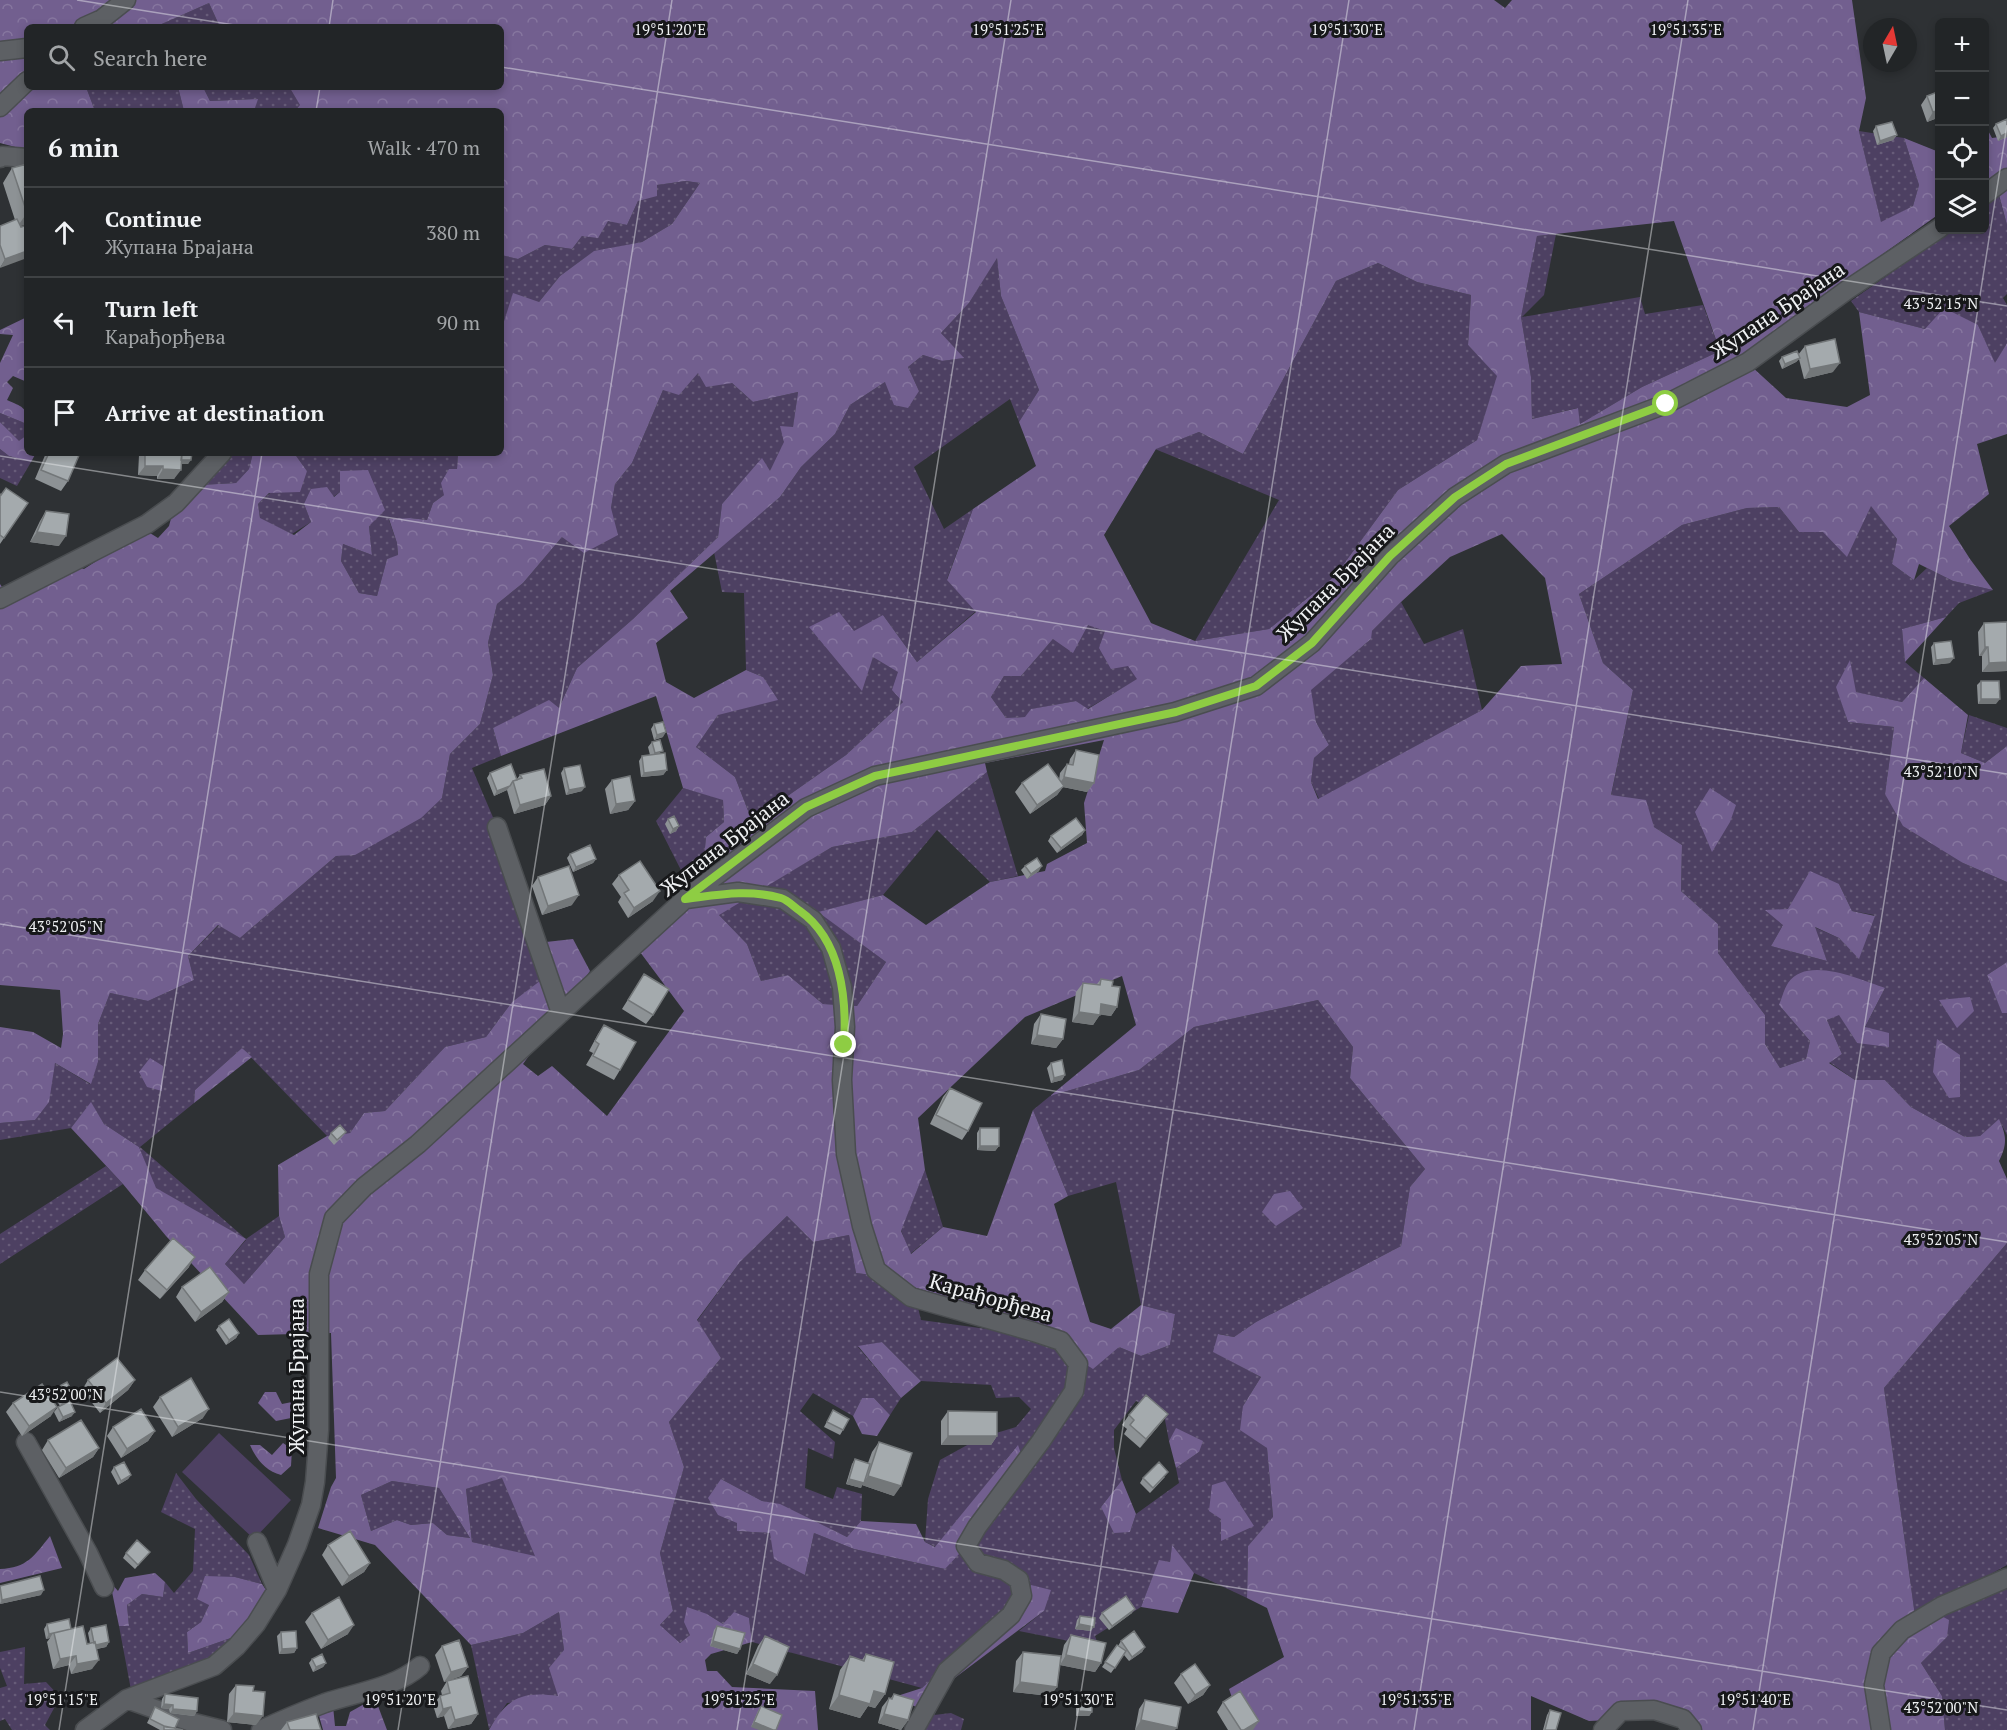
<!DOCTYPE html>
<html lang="en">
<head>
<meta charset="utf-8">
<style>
	body { margin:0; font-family:"PT Serif",serif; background:#2e3133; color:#f1f3f6 }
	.controls { position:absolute; right:18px; top:18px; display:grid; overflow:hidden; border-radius:9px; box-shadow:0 3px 9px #0003 }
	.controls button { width:54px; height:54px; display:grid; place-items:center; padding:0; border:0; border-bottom:2px solid #3f4244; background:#222527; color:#f1f3f6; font:30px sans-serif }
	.compass { position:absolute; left:1863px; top:18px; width:54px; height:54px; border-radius:50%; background:#222527; box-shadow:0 3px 9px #0003; rotate:9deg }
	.stop { position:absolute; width:18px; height:18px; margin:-14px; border:4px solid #8ecd43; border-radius:50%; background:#fff }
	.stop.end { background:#8ecd43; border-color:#fff; box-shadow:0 2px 6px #0008 }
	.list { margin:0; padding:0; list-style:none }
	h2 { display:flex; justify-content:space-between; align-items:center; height:78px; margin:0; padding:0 24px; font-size:26px }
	h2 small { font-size:20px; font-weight:400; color:#a2a5a7 }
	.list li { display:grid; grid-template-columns:39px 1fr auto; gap:18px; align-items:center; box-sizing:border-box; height:90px; padding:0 24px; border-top:2px solid #3f4244 }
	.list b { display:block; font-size:22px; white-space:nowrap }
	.list p { margin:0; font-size:20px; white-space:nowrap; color:#a2a5a7 }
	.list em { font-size:20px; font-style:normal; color:#a2a5a7 }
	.icon { flex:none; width:33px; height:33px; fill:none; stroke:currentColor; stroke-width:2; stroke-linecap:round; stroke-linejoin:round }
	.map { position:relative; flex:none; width:2007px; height:1730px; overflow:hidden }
	.search { position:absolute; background:#222527; box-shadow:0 3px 9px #0003; left:24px; top:24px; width:480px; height:66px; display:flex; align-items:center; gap:15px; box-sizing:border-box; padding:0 21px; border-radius:9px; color:#a2a5a7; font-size:22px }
	.panel { position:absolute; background:#222527; box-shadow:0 3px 9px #0003; left:24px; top:108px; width:480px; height:348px; border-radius:9px }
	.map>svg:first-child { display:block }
</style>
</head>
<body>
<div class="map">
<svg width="2007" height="1730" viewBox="0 0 2007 1730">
	<defs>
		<pattern id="grass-dots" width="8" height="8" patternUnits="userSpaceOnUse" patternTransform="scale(1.5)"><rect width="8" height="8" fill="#4d4062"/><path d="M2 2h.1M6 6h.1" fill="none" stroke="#675c79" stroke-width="1.8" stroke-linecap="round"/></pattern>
		<pattern id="forest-crowns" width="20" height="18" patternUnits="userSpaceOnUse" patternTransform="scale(1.5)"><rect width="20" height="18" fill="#725f8f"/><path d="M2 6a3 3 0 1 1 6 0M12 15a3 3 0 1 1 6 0" fill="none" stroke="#86769f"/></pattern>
	</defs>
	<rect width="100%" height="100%" fill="#2e3134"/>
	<!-- grass -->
	<path fill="url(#grass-dots)" fill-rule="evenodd" d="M209,3L220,27H155Z
		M86,87H178L184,111H95Z
		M203,87H286L291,90L301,106L295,111H254L257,99L210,101Z
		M1859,131L1904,138L1919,185L1913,206L1881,223Z
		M686,181L700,183L672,224L642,242L593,252L560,276L539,302L501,331V255L518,259L545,245L572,249L582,236L608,220L627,225L638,201L657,185Z
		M1999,196L2007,225V294L2003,298L2007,305V343L1995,364L1978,325L1925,329L1859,312L1851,301L1952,230H1984L1985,207Z
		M1556,234L1544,295L1522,317L1640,297L1645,314L1703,305L1720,351L1642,387L1580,424L1577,408L1532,419L1531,377L1521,317L1537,236Z
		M997,257L1001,296L1039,390L1019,422L1010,399L914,467L944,529L973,509L947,579L976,611L917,662L883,615L861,690L873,656L899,672L903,702L846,755L752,821L735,777L696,747L718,715L763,677L746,670L744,593L722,592L714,552L780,497L801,467L835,434L850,405L885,382L919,391L908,367L923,355L942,361L963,358L941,333L969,303Z
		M1378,263L1417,282L1471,295L1468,345L1498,376L1477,440L1398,490L1335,576L1269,629L1195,641L1279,500L1155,449L1199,432L1243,454L1336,281Z
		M698,372L732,383L753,402L798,392L793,428L770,472L762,459L722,504L718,537L633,619L577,668L559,708L493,728L501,756L472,768L546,942L540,982L512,1002L486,1037L445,1047L385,1111L364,1113L350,1133L327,1136L242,1048L195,1090L194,1103L140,1147L246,1239L279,1216L285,1237L244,1284L225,1264L246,1240L155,1188L139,1147L104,1124L91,1103L71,1128L0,1140V1123L35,1120L55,1063L90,1084L98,1062V1024L110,993L148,1001L194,980L188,956L219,925L240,938L336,856L355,854L442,798L450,754L480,724L493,675L488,643L497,604L523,583L562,537L611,508L615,484L632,463L663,390Z
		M0,413L27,424V435L19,442L0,422Z
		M0,449L9,456L31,462L17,486L0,478Z
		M218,453H253L249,469L236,483L200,485Z
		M294,453H458L457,469L444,495L433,503L427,520L410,518L389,520L397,543L398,556L387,559L377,596L359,593L341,561L343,544L372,555L369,526L340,492L333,497L304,504L311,522L292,534L260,519L258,504L270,493L307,471Z
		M1871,505L1897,539L1892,564L1914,580L1927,568L1953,581L1993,590L1959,603L1946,617L1902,629L1905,662L1924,678L1902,702L1855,692L1850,661L1837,687L1848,722L1894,727L1885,794L1963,863L2007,882V962L1987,975L2002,1012L2007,1013V1135L1999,1120L1980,1136L1965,1137L1911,1107L1885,1080H1855L1829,1062L1842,1054L1827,1020L1839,1014L1857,1043L1885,988L1779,1005L1810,1041L1806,1059L1780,1068L1765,1044V1015L1718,953V924L1681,891L1682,845L1654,827L1611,796L1633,690L1603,663L1579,594L1682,525L1747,508L1779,507L1799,532ZM1839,884L1852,911L1874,915L1859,958L1839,938L1814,927L1827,961L1771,946L1783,925Z
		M1401,602L1424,644L1463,629L1482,710L1319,799L1311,782L1314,758L1329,745L1316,722L1310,690L1371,639V632Z
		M1088,624L1105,631L1138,679L1087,709L1076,701L1032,709L1026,717L1006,718L991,697L1004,676H1021L1053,639Z
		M1969,715L2007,728V746L1985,763L1961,753Z
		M987,772L1018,876L990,882L937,830L883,895L819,912L886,962L857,1006L823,1004L788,975L761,981L747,944L718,914L832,847L912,832Z
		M683,788L723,799L724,822L706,837L704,858L684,876L656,821Z
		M1318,1000L1353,1047L1350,1078L1425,1169L1410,1187L1401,1246L1256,1322L1234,1337L1219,1334L1214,1352L1261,1377L1243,1406L1267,1448L1273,1518L1248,1546L1247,1598L1194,1573L1172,1546L1170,1562L1159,1561L1141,1607L1095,1636L1099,1647L1019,1631L1044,1611L1031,1585L922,1688L752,1642L749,1618L723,1624L707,1614L690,1635L680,1643L660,1625L673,1611L660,1553L684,1467L669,1422L721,1358L697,1321L740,1262L787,1216L813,1242L849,1235L856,1273L904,1279L913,1287L921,1320L1119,1347L1141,1356L1170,1345L1175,1314L1141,1305L1116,1182L1068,1196L1033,1110L1050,1096L1139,1070L1194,1027ZM882,1342L921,1381L991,1385L996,1398L1019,1397L1031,1409L1016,1427L980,1438L940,1460L928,1499L925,1542L936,1547L1017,1446L945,1569L854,1549L814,1533L805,1575L770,1533L738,1531L737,1523L721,1479L762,1501L780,1505L847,1537L861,1521L862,1494L837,1487L833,1499L805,1488L808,1448L833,1459L835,1442L800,1411L813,1393L853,1416L862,1398H874L890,1415L901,1398L858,1347ZM1136,1401L1164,1415L1169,1441L1176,1429L1199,1452L1176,1468L1179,1483L1136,1514L1130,1532L1101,1507L1122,1480L1114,1448V1430Z
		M106,1166L123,1184L0,1264V1234Z
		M925,1170L943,1227L910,1254L901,1230Z
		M2007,1243V1565L1915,1616L1884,1388Z
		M176,1473L196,1499L249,1555L262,1584L235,1577L209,1605L201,1622L187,1632L188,1653L245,1633L210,1661L131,1690L119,1626H129L127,1605L142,1594L163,1597L165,1582L174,1593L193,1571L195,1529L161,1512Z
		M502,1477L536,1557L472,1542L466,1489Z
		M392,1481L439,1488L470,1538L447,1535L433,1523L411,1525L397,1520L371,1531L361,1495Z
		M2007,1585V1730H1945L1942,1696L1921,1663L1947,1637L1940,1615Z
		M559,1612L564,1650L558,1697L507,1703L489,1729L471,1645L523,1633Z
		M25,1647L24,1684L46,1682L60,1697L45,1725L50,1730H12L5,1719L0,1721V1688L7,1686L0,1668V1652Z
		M951,1713L964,1719L961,1730H925L934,1715Z"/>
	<!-- forest -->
	<path fill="url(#forest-crowns)" fill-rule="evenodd" d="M0,0H1494L1505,8L1512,0H1852L1866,98L1859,131L1881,222L1913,206L1919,185L1904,138L1939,152V214L1740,356L1786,398L1847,407L1870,395L1859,312L1925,329L1944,308L1978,325L1995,363L2007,343V434L1977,444L1989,494L1949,526L1970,559L1993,590L1953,581L1919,564L1914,580L1892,564L1897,539L1871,506L1847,557L1823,532H1799L1779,507L1747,508L1682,525L1579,594L1603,663L1633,690L1611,795L1646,800L1654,827L1682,845L1681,891L1718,924V953L1765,1015V1044L1780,1068L1806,1059L1810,1041L1779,1005C1782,998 1784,989 1788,983C1807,955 1861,980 1885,988L1865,1027L1889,1033V1047L1857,1043L1839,1015L1827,1020L1842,1054L1829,1063L1855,1080H1885L1911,1107L1965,1137L1980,1136L1999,1119C2007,1137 2007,1144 1999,1161L2007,1179V1243L1884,1388L1915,1616L1928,1609L1949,1620L1947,1637L1921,1663L1942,1696L1945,1730H1699L1693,1716L1589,1721L1531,1696V1730H1243L1229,1689L1284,1657L1267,1608L1247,1598L1248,1546L1273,1517L1267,1448L1240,1430L1243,1406L1261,1377L1213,1352L1218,1334L1234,1337L1256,1322L1401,1246L1410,1187L1425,1169L1350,1078L1353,1047L1318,1000L1194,1027L1139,1070L1050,1096L1136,1025L1122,976L1025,1017L918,1118L925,1170L901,1231L911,1254L943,1227L987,1236L1033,1110L1068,1196L1054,1204L1090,1322L1111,1329L1141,1305L1175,1314L1170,1345L1141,1356L1119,1347L1093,1369L1011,1315L913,1287L904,1279L856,1273L849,1235L813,1242L787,1216L740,1262L697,1320L721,1358L669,1422L684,1467L660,1553L673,1611L660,1625L680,1643L690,1635L684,1622L687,1607L707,1614L723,1624L734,1612L749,1618L752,1642L711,1654L705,1660L707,1671H717L732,1687L815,1691L818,1730H489C507,1698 521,1691 558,1696L549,1668L564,1650L559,1612L523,1633L471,1645L375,1545L318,1528L331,1487L336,1478L331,1333L258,1335L166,1236L123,1184L71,1128L91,1102L104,1124L139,1147L156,1188L246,1239L225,1264L244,1284L285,1237L279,1216L278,1165L327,1136L350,1133L364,1113L385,1111L445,1047L486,1037L512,1002L540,981L546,942L573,939L590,971L523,1064L538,1076L552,1066L607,1116L684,1011L640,952L688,884L684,876L704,858L706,837L724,822L723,800L683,788L656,696L501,756L493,728L549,700L559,708L577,668L633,619L718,537L722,504L762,458L770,471L784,442L780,426L793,427L798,392L753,402L732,383L706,387L698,373L679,395L663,390L632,463L615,484L611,508L618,535L584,553L562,537L523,583L497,604L488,643L493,675L480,724L450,754L442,798L421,818L355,855L336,856L240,938L218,925L188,956L194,980L148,1001L110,993L98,1024V1062L91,1084L55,1063L49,1102L35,1120L0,1123V1027L33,1032L61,1048L63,1034L60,990L0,985V584L12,602L74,566L84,569L145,530L158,538L169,526L173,511L200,485L236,483L249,469L253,453H294L307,471L300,492L269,493L258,504L260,518L294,535L311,522L304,504L311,489L327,487L334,497L340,492V471L368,470L385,510L369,526L372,555L343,544L341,561L359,593L377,596L387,559L398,555L397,543L389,519L410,518L427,520L433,503L444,495L441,483L449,469H457L458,453H501V331L513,293L539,302L560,276L594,251L642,242L672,224L700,183L686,181L657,185V196L638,201L627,225L608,221L598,238L582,236L572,249L545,245L518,259L501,255V111H295L300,105L291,90L286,87H501V27H220L209,3L155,27H27V87H86L95,111H27V150L0,143ZM1674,221L1720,351L1642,387L1580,424L1578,408L1532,419L1531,377L1521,317L1537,236ZM997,258L1001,296L1039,390L1019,422L1036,466L973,509L947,580L976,612L917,662L883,615L854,631L839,612L809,627L862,691L873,657L898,672L892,690L903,702L846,755L752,821L735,777L696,747L718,715L778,700L763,677L746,670L694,698L666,682L656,643L688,618L670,591L780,497L801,467L835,434L850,405L885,382L894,405L908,408L919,391L908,367L923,355L942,361L964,358L941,333L969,303ZM1378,263L1417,282L1471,295L1468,345L1497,376L1477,440L1398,490L1335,576L1269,629L1195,641L1151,623L1104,535L1156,449L1199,432L1243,454L1336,281ZM1502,534L1545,578L1562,664L1521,666L1482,710L1318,799L1311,782L1314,758L1329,745L1316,722L1311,690L1371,639L1372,631L1401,602L1450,557ZM1088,625L1105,631L1099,648L1111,669L1128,666L1137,679L1088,709L1076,701L1031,709L1025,717L1006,718L991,697L1004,676H1021L1053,639L1073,653ZM1104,740L1084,803L1087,843L1047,864L1045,871L990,882L926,925L883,895L818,912L886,962L857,1006L823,1004L788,975L761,981L747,944L719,915L832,847L912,832L987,772L985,763ZM502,1478L535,1556L472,1542L466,1489ZM392,1481L439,1488L470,1538L447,1535L433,1523L411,1525L397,1520L371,1531L361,1495Z
		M203,87L210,101L258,99L254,111H207L205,108L200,111H184L178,87Z
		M1984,123L1992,138L2007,136V225L1994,176L1985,182Z
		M27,317V382L13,376L7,382L13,388L7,400C22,407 27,406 27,424L0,413V363L13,335L0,334V330Z
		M0,422L19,441L27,435V453H36L31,462L9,456L0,449Z
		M1946,617L1905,662L1902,629Z
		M1850,660L1856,692L1902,702L1924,678L1968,715L1961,753L1985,763L2007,746V882L1963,863L1903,826L1885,794L1894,727L1848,722L1836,687Z
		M1710,788L1736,805L1730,822L1712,852L1695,812Z
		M1810,871L1839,884L1852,911L1875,916L1859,959L1839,938L1815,927L1827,961L1771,946L1783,925L1765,910L1788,909Z
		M2007,962V1013H2002L1987,975Z
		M1970,997L1974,1011L1957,1028L1939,1000Z
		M1937,1039L1960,1055V1097L1949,1098L1933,1072Z
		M242,1048L252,1057L194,1103L195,1090Z
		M150,1058L163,1066L162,1091L147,1087L139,1072Z
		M1290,1191L1303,1208L1276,1226L1262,1212L1274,1194Z
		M882,1342L921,1381L901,1398L858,1346Z
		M265,1392H276L282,1404L292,1402L291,1418L276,1421L258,1403Z
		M862,1398H874L890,1415L877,1436L862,1434L853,1416Z
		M1176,1428L1203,1441L1199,1452L1176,1468L1169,1441Z
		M283,1443L292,1449L291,1466L281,1475C266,1471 256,1459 250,1445H260L272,1455Z
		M1018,1445L1022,1457L959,1554L945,1569L854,1549L814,1533L805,1575L774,1559L770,1533L737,1531V1523L718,1515L708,1498L721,1479L762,1501L780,1504L847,1537L861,1521L916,1524L925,1542L935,1547Z
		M1122,1480L1136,1514L1130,1532L1114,1533L1101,1507Z
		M1225,1481L1254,1526L1221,1541V1519L1209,1511L1212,1485Z
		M50,1536L62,1568L0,1583V1569C27,1568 34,1556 50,1536Z
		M1172,1545L1194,1573L1178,1613L1141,1607L1159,1560L1170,1562Z
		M155,1573L165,1582L163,1597L142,1594L127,1605L129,1626H119L110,1582L118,1591L125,1578Z
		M205,1576L235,1577L262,1584L268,1593L245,1633L188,1653L187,1632L201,1622L209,1605L197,1599Z
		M1031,1585L1051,1590L1044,1611L952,1680L934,1715L894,1697L922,1688Z
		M332,1696L335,1726H346L350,1712L375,1698L387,1730H323L314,1698Z"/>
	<!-- garden -->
	<path fill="#4d4062" d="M219,1433L291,1500L254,1539L182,1472Z"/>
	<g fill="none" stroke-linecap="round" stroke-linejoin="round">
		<defs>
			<path id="minor" d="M84,27L102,19L126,0
				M0,51L27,48
				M0,107L27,81
				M0,158L2,156L27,158
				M1984,195L2007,178
				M0,599L147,524L176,503L222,453
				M497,827L561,1013
				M686,899L738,892L783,899L813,920L831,948L842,987L845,1027L842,1080L846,1154L862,1226L876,1270L911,1297L1034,1332L1061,1341L1078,1364L1074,1391L1041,1441L977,1527L966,1546L978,1563L1004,1570L1019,1580L1022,1596L1011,1615L947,1671L914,1730
				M26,1442L88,1553L104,1587
				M257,1542L277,1590
				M127,1699L194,1723L222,1730
				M85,1730L127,1699L214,1666L237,1646L256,1624L277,1590L297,1545L311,1505L315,1482L319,1430V1274L334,1218L364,1187L418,1144L685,899L806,808L875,776L1175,712L1256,686L1312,643L1390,556L1455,497L1506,464L1666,404L1748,362L1847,290L1940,228
				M261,1730C282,1720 304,1711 325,1703C355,1693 397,1687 420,1666
				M1603,1730L1621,1711L1654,1710L1683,1719L1692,1730
				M1881,1730L1874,1685L1881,1653L1902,1630L1942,1606L2007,1578"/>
		</defs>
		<!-- minor casing -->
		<use href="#minor" stroke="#4a4d50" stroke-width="21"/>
		<!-- minor -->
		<use href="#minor" stroke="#5d6064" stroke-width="18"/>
	</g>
	<!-- wall -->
	<path fill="#8d9295" d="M1940,91V117L1927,122L1921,105L1927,96Z
		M2007,119V137L1998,141L1993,128L1996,124Z
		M1876,126L1897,135L1893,140L1877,145L1873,131Z
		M27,164V224L20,226L21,227L27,225L0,268V226L15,220L3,183L12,168Z
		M1805,346L1833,372L1804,379L1799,359L1796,362L1782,369L1779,361L1782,357L1798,355Z
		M46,453H80L68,481L61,491L35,479Z
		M140,453H192L188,464H181L174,479H157V476L138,475L139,455Z
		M0,494L28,503L0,544Z
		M46,511L59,546L30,542L40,521Z
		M2007,622V671L1982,672V656H1979L1978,632L1984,623Z
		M1934,643L1950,663L1933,665L1931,647Z
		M1981,681L1996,704H1978L1977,685Z
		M654,724L663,737L654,740L651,729Z
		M652,742L661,754L667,770L663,775L641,777L639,761L642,756L650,755L648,747Z
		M1076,750L1094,783L1087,792L1063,787L1057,795L1030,814L1015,792L1022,783L1059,780L1060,773L1067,764H1069L1070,759Z
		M564,768L582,791L566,795L561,773Z
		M490,773L517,779L520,775L551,796L545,805L514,814L507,790L494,796L487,778Z
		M612,780L635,801L628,810L610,814L605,789Z
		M668,819L679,826L676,831L670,834L665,824Z
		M1085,830L1082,835L1057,853L1048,841L1051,836Z
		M570,854L596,859L593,863L573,872L567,858Z
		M1025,866L1039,871L1027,879L1021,870Z
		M619,875L653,901L628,918L618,902L621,897L612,884Z
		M538,877L572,905L542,915L532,886Z
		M644,974L653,1015L646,1024L622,1009Z
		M1101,979L1112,986L1117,1007L1111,1016L1100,1014L1093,1025L1072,1022L1076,992L1083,983L1097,984Z
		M1041,1014L1063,1039L1056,1048L1031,1044L1034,1024Z
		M604,1025L620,1070L614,1080L586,1065L593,1053L589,1051L598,1034Z
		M1051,1063L1065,1075L1062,1080L1051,1083L1047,1068Z
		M950,1088L968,1131L962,1140L930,1124L943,1097Z
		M980,1128L999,1146L995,1151L977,1150V1133Z
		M346,1132L342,1137L334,1145L328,1138L331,1133Z
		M189,1267L160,1299L138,1280L145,1270Z
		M182,1287L229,1292L222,1302L195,1322L176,1297Z
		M219,1326L239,1333L236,1338L226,1345L216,1330Z
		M88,1380H135L128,1390L100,1413L82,1390Z
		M56,1388L71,1400L62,1405L72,1416L59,1422L54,1412L58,1407L60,1406L52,1393Z
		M160,1397L203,1418L172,1437L153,1407Z
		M13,1403L51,1416L22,1436L6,1412Z
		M833,1410L843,1430L840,1435L824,1427Z
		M948,1411L997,1436L991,1445H941V1421Z
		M1168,1414L1161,1423L1140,1448L1124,1434L1127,1429L1122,1425L1129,1415Z
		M113,1427L155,1431L148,1441L121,1458L107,1436Z
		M48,1440L99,1448L93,1457L59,1478L42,1450Z
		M879,1442L894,1496L862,1485L861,1488L846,1484L852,1464L855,1459L868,1463L872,1452Z
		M114,1467L131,1475L128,1479L118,1485L111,1472Z
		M1165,1477L1150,1493L1140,1483L1143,1478Z
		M328,1545L370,1563L364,1572L342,1586L322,1555Z
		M150,1552L135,1569L123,1558L126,1553Z
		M0,1586L41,1595L0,1604Z
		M312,1613L348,1634L321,1649L305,1622Z
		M1102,1613H1132L1109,1630L1099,1618Z
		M1080,1616L1091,1631L1075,1629L1077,1620Z
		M47,1624L71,1629L87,1644L90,1643L88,1633L91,1628L109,1642L106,1647L97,1649L92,1669L71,1674L69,1665L53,1669L47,1642L50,1638L46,1639L44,1629Z
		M717,1626L740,1649L737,1654L710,1646L714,1630Z
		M281,1632L297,1648L294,1653L279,1654L277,1636Z
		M1071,1635L1101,1663L1095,1672L1060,1665L1057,1687L1050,1696L1013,1692L1016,1661L1023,1652L1060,1664L1064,1645Z
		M765,1636L770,1684L746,1674L758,1646Z
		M1121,1641L1145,1647L1142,1652L1129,1661L1124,1655L1111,1673L1102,1667L1117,1645L1118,1646Z
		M442,1646L468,1667L461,1676L444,1682L435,1655Z
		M866,1654L885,1694L875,1708L868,1706L860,1718L829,1709L840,1670L850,1656L862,1660Z
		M312,1659L326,1663L323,1667L313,1672L309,1663Z
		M1181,1674L1210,1685L1203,1695L1188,1704L1174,1683Z
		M447,1681L478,1714L471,1724L448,1729L444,1716L437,1718L433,1705L440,1696L442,1695L441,1691Z
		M236,1685L256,1725L227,1722L229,1694Z
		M165,1694L197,1711L194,1716L170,1713L169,1709L161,1708L162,1699Z
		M894,1694L908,1720L901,1730L878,1723L882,1707L889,1698H891Z
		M1145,1700L1181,1707L1135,1730L1139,1709Z
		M1223,1702L1253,1730H1228L1217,1712Z
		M1079,1704L1092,1712L1089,1716H1076V1708Z
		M761,1706L782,1715L751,1727L758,1711Z
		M155,1707L175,1728L183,1730H160L147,1723Z
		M1550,1710L1556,1730H1543L1547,1715Z
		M287,1722L321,1730H281Z"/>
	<!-- shaded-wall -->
	<path fill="#737779" d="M1940,110V117L1927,122L1933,112Z
		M2007,133V137L1998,141L2001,136Z
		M1897,135L1893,140L1877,145L1880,141Z
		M27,213V224L17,227Z
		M27,251V258L0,268L5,259Z
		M1800,358L1796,362L1782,369L1785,364Z
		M1840,363L1833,372L1804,379L1810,369Z
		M178,460H191L188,464H175Z
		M145,466H163L157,476L138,475Z
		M163,469L181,470L174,479H157Z
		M37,532L66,536L59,546L30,542Z
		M1985,647H1988L1982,656H1979Z
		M1954,658L1950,663L1933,665L1936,660Z
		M2007,662V671L1982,672L1989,663Z
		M1981,699H2000L1996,704H1978Z
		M666,732L663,737L654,740L657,735Z
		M667,770L663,775L641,777L644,773Z
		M1064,777L1094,783L1087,792L1063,787L1057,795L1030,814L1037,805L1058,786Z
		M510,786L507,790L494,796L497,791Z
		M585,787L582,791L566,795L569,790Z
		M551,796L545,805L514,814L520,805Z
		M635,801L628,810L610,814L616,804Z
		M679,826L676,831L670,834L673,829Z
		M1085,830L1082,835L1057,853L1061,848Z
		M596,859L593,863L573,872L576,867Z
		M1042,866L1039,871L1027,879L1031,874Z
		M660,891L653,901L628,918L634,908Z
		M579,895L572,905L542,915L548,906Z
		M1101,1004L1117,1007L1111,1016L1095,1014Z
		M1079,1012L1100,1015L1093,1025L1072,1022Z
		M1037,1035L1063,1039L1056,1048L1031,1044Z
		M1065,1075L1062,1080L1051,1083L1054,1078Z
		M980,1146H999L995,1151L977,1150Z
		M195,1257L189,1267L160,1299L167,1290Z
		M229,1292L222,1302L195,1322L201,1312Z
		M239,1333L236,1338L226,1345L229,1340Z
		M135,1380L128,1390L100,1413L106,1403Z
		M74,1395L71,1400L60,1406L63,1401Z
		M57,1407L51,1416L22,1436L29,1426Z
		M209,1409L203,1418L172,1437L178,1427Z
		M75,1412L72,1416L59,1422L63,1417Z
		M1168,1414L1161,1423L1140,1448L1146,1439Z
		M155,1431L148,1441L121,1458L127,1449Z
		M948,1436H997L991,1445H941Z
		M99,1448L93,1457L59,1478L66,1468Z
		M131,1475L128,1479L118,1485L121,1481Z
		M868,1476L901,1486L894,1496L862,1485L861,1488L846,1484L849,1479L863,1483Z
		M370,1563L364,1572L342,1586L349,1576Z
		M44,1590L41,1595L0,1604L2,1600Z
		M1135,1609L1132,1613L1109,1630L1112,1626Z
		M1079,1624L1094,1627L1091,1631L1075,1629Z
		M354,1625L348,1634L321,1649L328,1640Z
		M53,1633L50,1638L46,1639L49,1634Z
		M713,1641L740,1649L737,1654L710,1646Z
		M109,1642L106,1647L91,1650L95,1645Z
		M1145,1647L1142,1652L1129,1661L1132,1657Z
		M297,1648L294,1653L279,1654L282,1649Z
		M1066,1655L1101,1663L1095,1672L1060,1665Z
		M76,1656L69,1665L53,1669L60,1659Z
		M99,1660L92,1669L71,1674L77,1664Z
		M326,1663L323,1667L313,1672L316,1667Z
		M753,1664L777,1675L770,1684L746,1674Z
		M468,1667L461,1676L444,1682L451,1672Z
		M1020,1682L1057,1687L1050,1696L1013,1692Z
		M1210,1685L1203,1695L1188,1704L1195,1695Z
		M874,1691L885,1694L875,1708L868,1706L860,1718L829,1709L839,1695Z
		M164,1704L173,1705L169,1709L161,1708Z
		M451,1707L444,1716L437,1718L443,1709Z
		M173,1709L197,1711L194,1716L170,1713Z
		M1079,1711L1092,1712L1089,1716H1076Z
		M234,1713L263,1716L256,1725L227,1722Z
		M478,1714L471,1724L448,1729L455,1720Z
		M884,1714L908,1720L901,1730L878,1723Z
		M1141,1720L1177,1728L1175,1730H1135Z
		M1259,1721L1253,1730H1244Z
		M754,1722L773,1730H759L751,1727Z"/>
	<!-- building -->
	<path fill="#a4aaad" stroke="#737779" stroke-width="1.5" d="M1940,91V110L1933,112L1927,96Z
		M2007,119V133L2001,136L1996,124Z
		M1892,122L1897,135L1880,141L1876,126Z
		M27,164V213L12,168Z
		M17,219L21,227L27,225V251L5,259L0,245V226Z
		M1835,339L1840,363L1810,369L1805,346Z
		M1797,351L1800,358L1785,364L1782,357Z
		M49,453H80L68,481L41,470Z
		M145,453H182L181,470L163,469V466H145Z
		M182,453H192L191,460H181Z
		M6,488L28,503L4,538L0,535V494L1,495Z
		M46,511L69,514L66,536L37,532Z
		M2007,622V662L1989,663L1988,647H1985L1984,623Z
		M1951,641L1954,658L1936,660L1934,643Z
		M1981,681H1999L2000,699H1981Z
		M663,722L666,732L657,735L654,724Z
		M660,740L663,751L655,753L652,742Z
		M1076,750L1099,755L1094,783L1064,777L1067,764L1073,765Z
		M665,753L667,770L644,773L642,756Z
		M511,764L517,780L513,781L510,786L497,791L490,773Z
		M1048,764L1064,786L1037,805L1022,783Z
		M580,765L585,787L569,790L564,768Z
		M544,769L551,796L520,805L513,781L522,778L520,775Z
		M630,776L635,801L616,804L612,780Z
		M674,816L679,826L673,829L668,819Z
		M1076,818L1085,830L1061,848L1051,836Z
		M590,845L596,859L576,867L570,854Z
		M1037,858L1042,866L1031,874L1025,866Z
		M640,861L660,891L634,908L624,893L629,890L619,875Z
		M569,866L579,895L548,906L538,877Z
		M644,974L669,989L653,1015L628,1000Z
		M1101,979L1113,981L1112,986L1120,987L1117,1007L1101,1004L1100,1015L1079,1012L1083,983L1100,985Z
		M1041,1014L1066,1019L1063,1039L1037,1035Z
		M604,1025L636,1042L620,1070L593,1056L599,1044L595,1041Z
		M1062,1060L1065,1075L1054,1078L1051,1063Z
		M950,1088L982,1103L968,1131L936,1115Z
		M340,1125L346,1132L337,1140L331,1133Z
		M980,1128H999V1146H980Z
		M173,1238L195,1257L167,1290L145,1270Z
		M210,1267L229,1292L201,1312L182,1287Z
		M229,1319L239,1333L229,1340L219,1326Z
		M117,1358L135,1380L106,1403L88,1380Z
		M191,1378L209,1409L178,1427L160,1397Z
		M67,1382L74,1395L63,1401L56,1388Z
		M42,1384L57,1407L29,1426L13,1403Z
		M1146,1395L1168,1414L1146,1439L1130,1425L1134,1420L1129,1415Z
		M70,1401L75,1412L63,1417L58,1407Z
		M141,1409L155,1431L127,1449L113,1427Z
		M833,1410L849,1419L843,1430L827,1422Z
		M948,1411L997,1412V1436H948Z
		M81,1420L99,1448L66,1468L48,1440Z
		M879,1442L912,1453L901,1486L868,1476Z
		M855,1459L870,1464L864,1483L849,1479Z
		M124,1462L131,1475L121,1481L114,1467Z
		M1159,1462L1168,1472L1153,1488L1143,1478Z
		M350,1531L370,1563L349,1576L328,1545Z
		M137,1540L150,1552L138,1565L126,1553Z
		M40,1576L44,1590L2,1600L0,1586Z
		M1126,1596L1135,1609L1112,1626L1102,1613Z
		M339,1597L354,1625L328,1640L312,1613Z
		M1080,1616L1095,1618L1094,1627L1079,1624Z
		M69,1619L71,1629L49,1634L47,1624Z
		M106,1625L109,1642L96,1645L95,1642L94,1643L91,1628Z
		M83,1626L87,1644L95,1642L99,1660L77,1664L76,1656L60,1659L54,1633Z
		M717,1626L745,1633L740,1649L713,1641Z
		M296,1631L297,1648L282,1649L281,1632Z
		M1134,1631L1145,1647L1132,1657L1121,1641Z
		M1071,1635L1106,1643L1101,1663L1066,1655Z
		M765,1636L789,1647L777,1675L753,1664Z
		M459,1640L468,1667L451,1672L442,1646Z
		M1117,1645L1126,1651L1115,1668L1105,1662Z
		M1023,1652L1061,1656L1057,1687L1020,1682Z
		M322,1654L326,1663L316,1667L312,1659Z
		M866,1654L894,1662L885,1694L874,1691L870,1704L839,1695L850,1656L864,1661Z
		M1195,1664L1210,1685L1195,1695L1181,1674Z
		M468,1676L478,1714L455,1720L451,1707L443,1709L440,1696L450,1693L447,1681Z
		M236,1685L254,1686L253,1691L265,1692L263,1716L234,1713Z
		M1240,1691L1259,1721L1244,1730H1241L1223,1702Z
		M165,1694L198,1698L197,1711L173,1709V1705L164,1704Z
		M894,1694L914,1700L908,1720L884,1714L889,1698L892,1699Z
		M1145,1700L1181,1707L1177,1728L1141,1720Z
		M1079,1704H1092V1712L1079,1711Z
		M761,1706L782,1715L776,1730H773L754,1722Z
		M155,1707L179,1719L175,1728L166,1727L150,1719Z
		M1550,1710L1561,1713L1556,1730H1545Z
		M316,1714L321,1730H290L287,1722Z
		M164,1726L183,1730H164Z"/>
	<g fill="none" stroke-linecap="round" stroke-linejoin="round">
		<!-- route -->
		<path stroke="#8ecd43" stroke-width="8" d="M844,1045C847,998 841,940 800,911C794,907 788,900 781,898C747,889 718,895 685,899L806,807L875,776L1176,712L1256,686L1312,643L1390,556L1455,497L1506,464L1666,404"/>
	</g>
	<!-- ticks -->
	<path fill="none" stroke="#f0f2f4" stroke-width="1.5" stroke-opacity="0.45" d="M77,0L247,27M329,27L333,0M501,67L2007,306M316,111L320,87M0,456L2007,774M0,924L2007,1242M0,1392L2007,1710M59,1730L262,453M398,1730L672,0M737,1730L1011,0M1075,1730L1349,0M1414,1730L1688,0M1753,1730L2007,125"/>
	<g text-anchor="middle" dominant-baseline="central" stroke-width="6" stroke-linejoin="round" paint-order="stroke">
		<!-- street labels -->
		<g font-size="21" fill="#f0f2f4" stroke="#17181a">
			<text transform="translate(1777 310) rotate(-34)">Жупана Брајана</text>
			<text transform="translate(1335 582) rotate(-45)">Жупана Брајана</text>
			<text transform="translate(724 843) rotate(-38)">Жупана Брајана</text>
			<text transform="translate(991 1297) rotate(16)">Карађорђева</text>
			<text transform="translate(296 1376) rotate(-90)">Жупана Брајана</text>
		</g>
	</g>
	<g font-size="15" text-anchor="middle" fill="#f0f2f4" stroke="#17181a" stroke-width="6" stroke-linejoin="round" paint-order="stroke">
		<text x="670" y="35">19°51'20"E</text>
		<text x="1008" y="35">19°51'25"E</text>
		<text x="1347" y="35">19°51'30"E</text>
		<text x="1686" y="35">19°51'35"E</text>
		<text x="1941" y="309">43°52'15"N</text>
		<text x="1941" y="777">43°52'10"N</text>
		<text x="66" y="932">43°52'05"N</text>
		<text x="1941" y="1245">43°52'05"N</text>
		<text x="66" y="1400">43°52'00"N</text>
		<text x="62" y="1705">19°51'15"E</text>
		<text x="400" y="1705">19°51'20"E</text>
		<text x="739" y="1705">19°51'25"E</text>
		<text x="1078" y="1705">19°51'30"E</text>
		<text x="1416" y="1705">19°51'35"E</text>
		<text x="1755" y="1705">19°51'40"E</text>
		<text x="1941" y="1713">43°52'00"N</text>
	</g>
</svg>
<div class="controls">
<button>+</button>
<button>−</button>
<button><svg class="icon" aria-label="locate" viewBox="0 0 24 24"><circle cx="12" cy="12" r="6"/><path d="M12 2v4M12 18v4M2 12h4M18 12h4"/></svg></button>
<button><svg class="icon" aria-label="layers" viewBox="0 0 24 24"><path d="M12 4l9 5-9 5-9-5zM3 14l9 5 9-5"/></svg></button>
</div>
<svg class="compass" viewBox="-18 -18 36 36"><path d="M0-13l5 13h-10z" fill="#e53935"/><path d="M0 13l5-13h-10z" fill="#a2a5a7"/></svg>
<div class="stop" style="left:1666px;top:404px"></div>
<div class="stop end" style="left:844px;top:1045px"></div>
<div class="search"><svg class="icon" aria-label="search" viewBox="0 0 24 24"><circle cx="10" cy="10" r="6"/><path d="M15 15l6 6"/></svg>Search here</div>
<section class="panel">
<h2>6 min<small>Walk · 470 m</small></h2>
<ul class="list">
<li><svg class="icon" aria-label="ahead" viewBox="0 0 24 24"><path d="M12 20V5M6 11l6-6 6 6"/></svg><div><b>Continue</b><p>Жупана Брајана</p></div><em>380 m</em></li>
<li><svg class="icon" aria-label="left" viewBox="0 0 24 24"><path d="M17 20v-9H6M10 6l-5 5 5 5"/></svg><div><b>Turn left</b><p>Карађорђева</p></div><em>90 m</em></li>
<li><svg class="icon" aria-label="arrive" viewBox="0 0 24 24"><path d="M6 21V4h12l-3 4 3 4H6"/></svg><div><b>Arrive at destination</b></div></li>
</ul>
</section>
</div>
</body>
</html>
